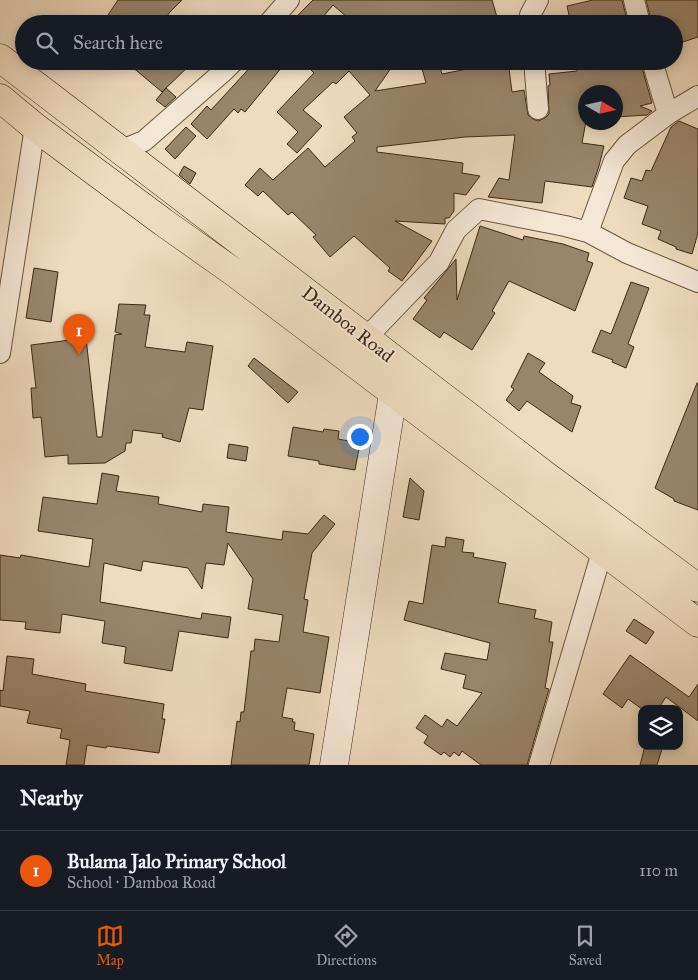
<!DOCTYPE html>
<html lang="en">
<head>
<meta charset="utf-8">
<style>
	body { margin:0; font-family:"IM FELL Great Primer",serif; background:#242831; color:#f1f3f6 }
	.controls { position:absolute; right:15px; bottom:15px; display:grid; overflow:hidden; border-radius:10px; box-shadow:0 2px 12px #0003 }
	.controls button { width:45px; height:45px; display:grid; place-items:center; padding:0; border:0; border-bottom:1px solid #363941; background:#171b24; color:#f1f3f6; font:25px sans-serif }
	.compass { position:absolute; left:578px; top:85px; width:45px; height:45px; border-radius:50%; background:#171b24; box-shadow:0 2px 12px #0003; rotate:99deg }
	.you { position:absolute; left:359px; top:436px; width:18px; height:18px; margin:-12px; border:4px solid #fff; border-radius:50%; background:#1a73e8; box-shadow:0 0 0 8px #1a73e833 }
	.badge { display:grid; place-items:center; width:32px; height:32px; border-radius:50%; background:#ea580c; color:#fff; font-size:16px; font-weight:700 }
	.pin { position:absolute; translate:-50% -41px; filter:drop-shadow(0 1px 2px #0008) }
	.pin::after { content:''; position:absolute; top:26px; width:18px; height:15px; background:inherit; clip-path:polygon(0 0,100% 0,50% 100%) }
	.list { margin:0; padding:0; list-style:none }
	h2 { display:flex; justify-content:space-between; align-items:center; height:65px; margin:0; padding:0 20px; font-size:21px }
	h2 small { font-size:16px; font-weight:400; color:#9ea1a6 }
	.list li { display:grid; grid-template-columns:32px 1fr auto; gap:15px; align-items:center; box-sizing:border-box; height:80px; padding:0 20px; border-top:1px solid #363941 }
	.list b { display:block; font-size:19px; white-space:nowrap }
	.list p { margin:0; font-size:16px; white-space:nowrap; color:#9ea1a6 }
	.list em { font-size:16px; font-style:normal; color:#9ea1a6 }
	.icon { flex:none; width:28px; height:28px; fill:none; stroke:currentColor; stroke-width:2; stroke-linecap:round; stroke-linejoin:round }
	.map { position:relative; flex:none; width:698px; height:765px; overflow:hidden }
	.search { position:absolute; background:#171b24; box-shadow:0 2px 12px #0003; left:15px; right:15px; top:15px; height:55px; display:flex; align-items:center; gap:12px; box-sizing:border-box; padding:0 18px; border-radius:28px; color:#9ea1a6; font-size:19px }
	.sheet { height:145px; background:#171b24 }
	nav { display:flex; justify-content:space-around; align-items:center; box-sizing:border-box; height:70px; border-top:1px solid #363941; background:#171b24; font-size:14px; color:#9ea1a6 }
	nav a { display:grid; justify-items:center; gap:2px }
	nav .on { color:#ea580c }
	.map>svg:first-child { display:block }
</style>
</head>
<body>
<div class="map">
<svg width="698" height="765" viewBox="0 0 698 765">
	<rect width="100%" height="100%" fill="#eedcbe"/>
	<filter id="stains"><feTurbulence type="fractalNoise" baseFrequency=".004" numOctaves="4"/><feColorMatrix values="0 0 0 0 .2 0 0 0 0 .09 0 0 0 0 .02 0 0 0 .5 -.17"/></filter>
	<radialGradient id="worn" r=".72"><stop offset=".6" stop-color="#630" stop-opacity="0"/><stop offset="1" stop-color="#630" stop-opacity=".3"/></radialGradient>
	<!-- building -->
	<path fill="#98866b" stroke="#3b2911" d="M118,0H182L170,12L161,24H102Z
		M313,0H492L499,24H355L333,5L317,24H289Z
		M593,0H622L628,24H571L567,6Z
		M646,0H698V37L674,45V24H652Z
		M125,61H194L162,92Z
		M256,61H287L245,112L241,109L238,113L234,109L207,139L191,124L207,106L211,110Z
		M302,61H396L375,91L426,83L420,61H438L442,74L467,69L466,63L477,61H508L512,92L524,90L528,115L533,119L538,121L545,118L549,114L548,86L550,85L549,74L577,71V65L586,64V61H640L652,103L640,106L652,111L647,115L616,117V92H585L586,121L582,143L604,146L599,166L592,187L545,181L542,203L488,197L499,178L509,180L515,135L465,137L377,147V152L463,163L462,173L480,176L466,195L454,193V211L449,218H445V224L395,221L432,241L402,281L388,271L390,268L354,236L330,257L313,237L316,235L292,212L288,215L263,191L258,196L245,185L260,168L273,180L308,148L325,167L355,141L352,137L357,133L344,117L370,95L349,71L336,84L333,82L303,110L322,126L297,153L287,144L298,132L277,112L314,73Z
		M166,88L176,97L165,107L156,100Z
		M679,121L698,129V233L692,254L676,249V247L658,239L661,231L642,224L648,206L624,198L631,178L642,181L646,170L651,171L671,127Z
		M186,127L196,136L175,159L165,149Z
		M184,166L196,173L190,184L179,175Z
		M480,226L523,240L524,236L563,244L589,253L587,261L593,263L575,311L509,281L492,311L495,313L472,350L444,332L440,338L413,319L427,300L424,298L456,259L457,300Z
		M34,268L58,272L51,322L26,318Z
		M631,282L649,288L628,344L634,347L626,368L612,362L613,360L592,352L601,330L611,334Z
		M119,304L146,305L144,315H150L145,347L185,352L187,342L213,346L203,410L189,408L180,442L162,437L163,434L133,430L131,443H126L125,451L105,463L68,464V455L45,457L41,417L33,418L31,388H36L31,345L86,338L97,437H102L115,335L122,334L115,332Z
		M528,353L545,363L539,372L573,396L571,403L581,406L572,432L527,401L519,411L506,400L514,389L511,387Z
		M254,358L298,392L288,403L248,366Z
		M697,383H698V510L674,501V499L655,488Z
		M293,427L323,432L324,429L339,431L338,439L360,443L355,470L319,464V461L288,456Z
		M229,444L248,447L246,461L227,458Z
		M102,473L119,476L116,491L159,497L158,504L202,512L203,504L229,507L226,532L282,540L283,531L308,534L324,515L335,524L312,553L304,599L308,600L303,632L329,637L320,693L287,688L282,717L293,719L292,722H295L294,730L314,734L309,765H231L237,721L240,722L241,712H244L251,651H254L255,639L279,642L283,615L248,609L253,579L228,543L224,565L206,563L202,589L188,568L143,561L141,571L104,563L100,602L201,619L202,613L231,617L228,638L179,631L172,671L124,663L126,647L102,643L105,621L62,614L60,633L25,629L26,622L0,620V555L20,558L21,555L89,567L93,539L38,531L43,497L97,504Z
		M410,478L424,491L419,520L403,517Z
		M446,537L464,540L462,552L474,553L473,557L506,563L498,603L536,610L534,618L552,622L549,642H553L545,688L549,689L527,765H481L462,751L459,756L454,752L450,757L444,752L441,755L424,743L428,736L416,728L425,715L442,727L447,719L457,726L482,693L463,688L466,675L441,669L445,653L487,660L490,643L404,620L409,601L423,604L432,545L445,547Z
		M634,619L654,632L646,644L626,631Z
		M630,655L689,697L698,684V721L666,697L658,709H642L628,699L622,708L603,694Z
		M7,656L34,659L32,674L86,684L85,691L164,704L162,719H165L159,753L107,746L106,748L87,745L84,765H66L70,740L60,738L62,729L27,723L30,711L0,706V690L3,691Z
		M645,746H663L657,765H640Z"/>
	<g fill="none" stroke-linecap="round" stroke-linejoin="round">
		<defs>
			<path id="street" d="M634,0L640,24
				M268,24L289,0
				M530,24V15L538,0
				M534,61L538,109
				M652,61L668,114
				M122,150L144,141L224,71L234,61
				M588,232L614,161L627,145L668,114L698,96
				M367,337L439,262L456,230L479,209L565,226L588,232L627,253L698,282
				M0,353L35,127
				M539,765L602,552"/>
			<path id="secondary" d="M334,765L393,394L404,375"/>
			<path id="primary" d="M0,58L545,475L698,588
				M0,98L35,127L163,222L235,273L698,623"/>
		</defs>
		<!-- street casing -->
		<use href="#street" stroke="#68563c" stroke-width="22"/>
		<!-- secondary casing -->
		<use href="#secondary" stroke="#3b2911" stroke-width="29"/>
		<!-- primary casing -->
		<use href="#primary" stroke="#3b2911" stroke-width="29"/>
		<!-- street -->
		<use href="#street" stroke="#f4e8d5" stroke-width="20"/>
		<!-- secondary -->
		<use href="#secondary" stroke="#f4e8d5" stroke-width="28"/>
		<!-- primary -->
		<use href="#primary" stroke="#eedcbe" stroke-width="28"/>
	</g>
	<g text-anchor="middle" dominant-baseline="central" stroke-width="4" stroke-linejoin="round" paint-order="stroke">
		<!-- street labels -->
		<g font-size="19" fill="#3b2911" stroke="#f4e8d5">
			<text transform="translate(348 324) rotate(38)">Damboa Road</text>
		</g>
	</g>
	<rect width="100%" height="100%" filter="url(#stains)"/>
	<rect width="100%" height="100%" fill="url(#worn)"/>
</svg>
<div class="controls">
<button><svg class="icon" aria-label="layers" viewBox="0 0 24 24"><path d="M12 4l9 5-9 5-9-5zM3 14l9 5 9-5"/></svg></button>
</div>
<svg class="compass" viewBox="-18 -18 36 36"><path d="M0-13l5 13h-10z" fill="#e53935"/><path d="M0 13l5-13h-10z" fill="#9ea1a6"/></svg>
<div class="you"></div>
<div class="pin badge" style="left:79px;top:355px">1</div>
<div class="search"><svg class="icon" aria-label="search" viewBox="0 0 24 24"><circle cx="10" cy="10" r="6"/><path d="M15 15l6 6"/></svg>Search here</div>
</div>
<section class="sheet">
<h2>Nearby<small></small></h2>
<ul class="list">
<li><span class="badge">1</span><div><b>Bulama Jalo Primary School</b><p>School · Damboa Road</p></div><em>110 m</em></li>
</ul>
</section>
<nav>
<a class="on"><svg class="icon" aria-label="map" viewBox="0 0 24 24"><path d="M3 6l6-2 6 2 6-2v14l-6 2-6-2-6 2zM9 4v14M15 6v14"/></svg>Map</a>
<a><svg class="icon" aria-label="directions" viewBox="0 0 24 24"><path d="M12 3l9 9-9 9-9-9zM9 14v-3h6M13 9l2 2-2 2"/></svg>Directions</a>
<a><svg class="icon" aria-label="saved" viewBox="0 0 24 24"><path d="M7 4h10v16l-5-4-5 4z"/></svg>Saved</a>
</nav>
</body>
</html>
